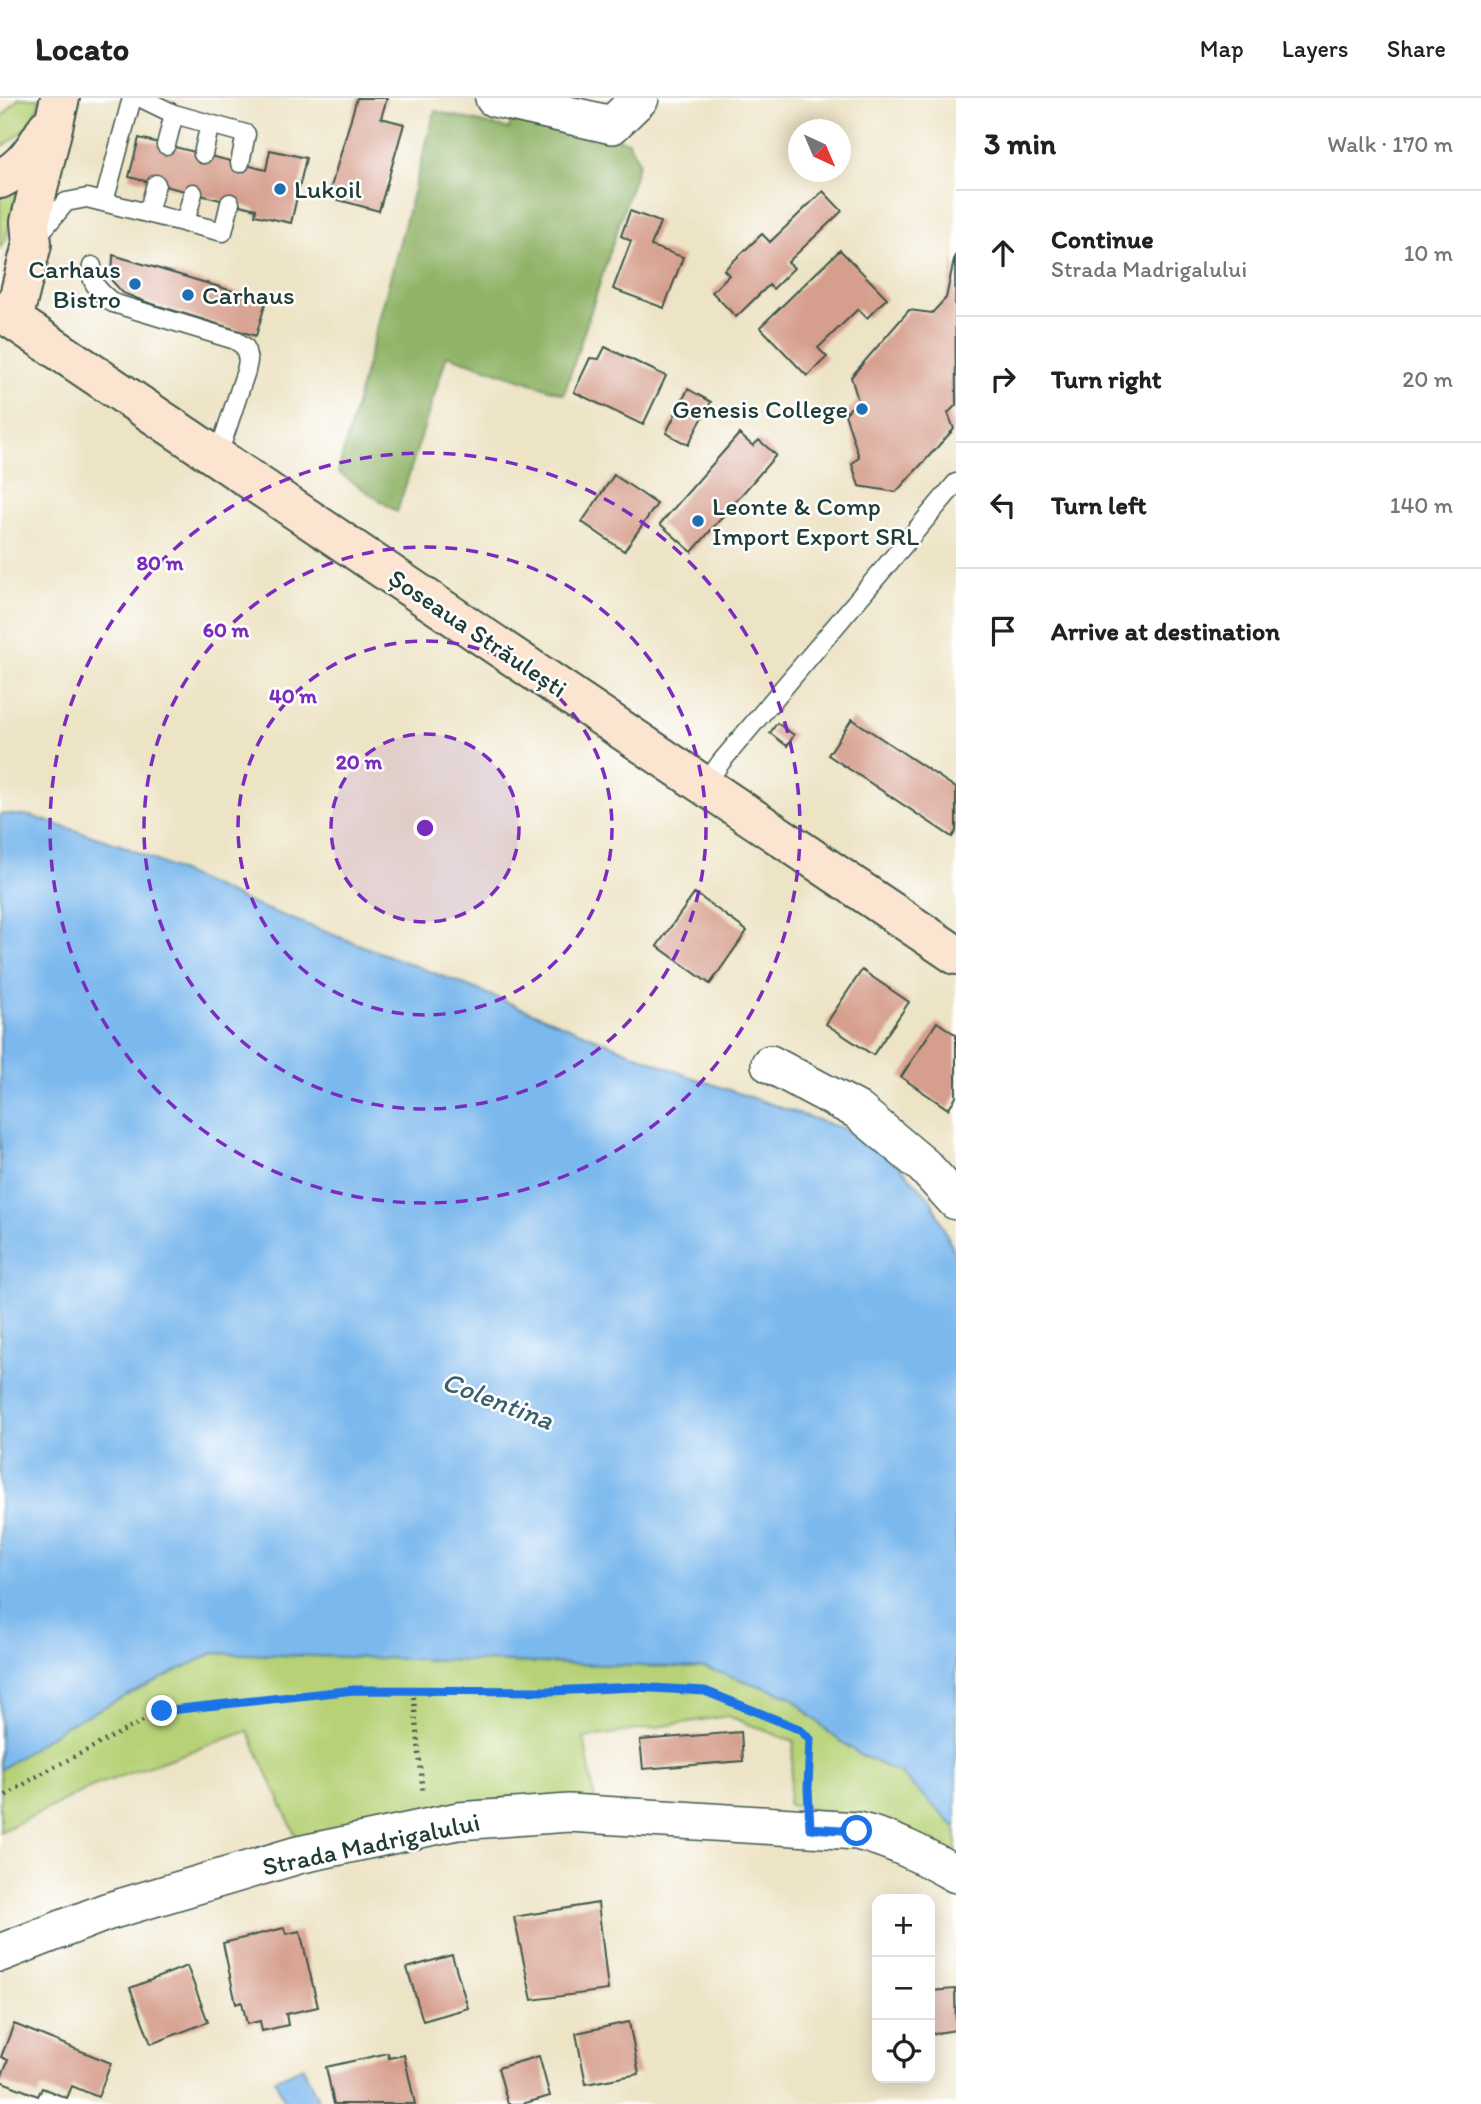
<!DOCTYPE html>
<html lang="en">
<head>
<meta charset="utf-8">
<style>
	body { margin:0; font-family:Itim,sans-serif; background:#f6f6f6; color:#202124 }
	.controls { position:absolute; right:21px; bottom:21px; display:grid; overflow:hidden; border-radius:14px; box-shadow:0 4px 18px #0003 }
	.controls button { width:63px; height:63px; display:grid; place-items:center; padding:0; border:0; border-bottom:2px solid #e0e0e0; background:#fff; color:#202124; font:35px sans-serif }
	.compass { position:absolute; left:788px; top:21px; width:63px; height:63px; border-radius:50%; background:#fff; box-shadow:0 4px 18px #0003; rotate:136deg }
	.stop { position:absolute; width:21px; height:21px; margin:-16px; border:5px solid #1a73e8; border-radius:50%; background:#fff }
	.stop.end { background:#1a73e8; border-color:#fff; box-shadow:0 2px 7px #0008 }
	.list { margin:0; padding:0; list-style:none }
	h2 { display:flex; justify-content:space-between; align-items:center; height:91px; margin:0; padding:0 28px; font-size:30px }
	h2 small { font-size:23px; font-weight:400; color:#757577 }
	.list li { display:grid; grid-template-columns:46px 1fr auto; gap:21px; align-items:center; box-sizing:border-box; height:126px; padding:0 28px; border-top:2px solid #e0e0e0 }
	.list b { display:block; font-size:26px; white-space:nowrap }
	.list p { margin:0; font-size:23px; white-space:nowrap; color:#757577 }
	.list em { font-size:23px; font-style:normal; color:#757577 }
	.icon { flex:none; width:38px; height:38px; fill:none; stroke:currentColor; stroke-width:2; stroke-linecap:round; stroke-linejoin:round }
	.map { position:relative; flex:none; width:956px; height:2006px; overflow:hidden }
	header { display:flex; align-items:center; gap:42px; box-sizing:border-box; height:98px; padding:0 35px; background:#fff; border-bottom:2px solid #e0e0e0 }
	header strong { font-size:33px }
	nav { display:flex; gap:38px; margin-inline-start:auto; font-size:24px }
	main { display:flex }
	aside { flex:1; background:#fff }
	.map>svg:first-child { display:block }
</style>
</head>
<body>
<header>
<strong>Locato</strong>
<nav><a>Map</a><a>Layers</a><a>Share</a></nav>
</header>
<main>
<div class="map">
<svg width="956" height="2006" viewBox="0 0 956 2006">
	<rect width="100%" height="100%" fill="#fff"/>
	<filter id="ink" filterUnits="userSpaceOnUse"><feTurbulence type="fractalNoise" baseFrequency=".0143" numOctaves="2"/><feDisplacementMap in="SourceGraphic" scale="14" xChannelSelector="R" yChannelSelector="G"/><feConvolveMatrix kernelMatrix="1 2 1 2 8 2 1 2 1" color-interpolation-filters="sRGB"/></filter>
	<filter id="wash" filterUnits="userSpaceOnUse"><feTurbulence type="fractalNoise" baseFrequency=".00686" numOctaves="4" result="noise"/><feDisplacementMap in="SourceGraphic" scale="28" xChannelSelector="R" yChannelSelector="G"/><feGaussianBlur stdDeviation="1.57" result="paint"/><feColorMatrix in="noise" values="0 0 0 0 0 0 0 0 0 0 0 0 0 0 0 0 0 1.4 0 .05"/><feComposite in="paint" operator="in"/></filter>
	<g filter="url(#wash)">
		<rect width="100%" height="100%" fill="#ede3c5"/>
		<!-- green -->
		<path fill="#b6d176" stroke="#6a8755" stroke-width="2" d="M19,0H41C33,27 23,35 0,50V21Z
			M0,88L17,90V94L6,141L0,150Z
			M213,1555L706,1570L790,1598L832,1637L859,1656L901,1676L956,1730V1756L858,1721L788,1707L794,1644L728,1618L584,1640L595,1703L299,1745L248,1633L96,1687L0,1734V1672L63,1629Z"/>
		<!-- forest -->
		<path fill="#90b367" stroke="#58784e" stroke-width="2" d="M435,13L509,31L512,17L628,43L639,64L564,296L447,257L397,414L338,374Z"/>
		<!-- water -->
		<path fill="#7ab8ed" stroke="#4c7a90" stroke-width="2" d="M0,716L31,718L123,748L250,805L468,888L688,978L850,1033L886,1054L930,1100L956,1157V1730L901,1676L859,1656L832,1637L790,1598L706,1570L213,1555L63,1629L0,1672Z
			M303,1969L320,2006H286L275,1982Z"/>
		<g id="blocks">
			<!-- building -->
			<path fill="#d69e8c" d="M357,0H387L381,20L404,26L379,113L328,99Z
				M139,40L266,72L270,52L306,60L291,125L255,117L256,111L129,79Z
				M823,93L842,113L788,164L794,170L773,191L769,187L736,219L712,194L729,177L724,172L762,136L770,144Z
				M630,113L660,124L651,148L683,159L664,210L613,191L631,143L621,138Z
				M840,152L887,200L867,220L858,211L818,250L827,259L807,278L760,229Z
				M113,157L266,203L256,238L146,204L123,195L112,183Z
				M955,157L956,307L948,315L954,331L896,394L859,388L852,366L859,359L845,316L858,302L851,279L909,212L932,215L946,200Z
				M605,249L666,278L643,327L574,294L590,260L599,261Z
				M688,291L711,304L688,347L666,335Z
				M739,336L753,348L759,342L776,357L692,454L660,426Z
				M614,377L657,406L624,453L582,424Z
				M852,621L956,690V733L952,739L828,657Z
				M777,625L794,637L787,648L770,635Z
				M695,795L747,833L710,886L657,848Z
				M862,872L909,904L873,957L826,926Z
				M937,924L956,937V999L948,1011L901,979Z
				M741,1634L743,1663L643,1671L640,1642Z
				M598,1805L608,1892L532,1902L514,1819Z
				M284,1830L286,1836L300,1833L318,1909L286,1916L288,1927L262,1933L260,1923L247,1926L242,1904L236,1906L223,1845Z
				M452,1857L468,1910L423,1923L407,1870Z
				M187,1868L208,1924L151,1946L130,1890Z
				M955,1891L956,1932L930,1936V1893Z
				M629,1924L639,1976L586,1986L576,1935Z
				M14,1926L111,1965L98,1999L72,1988L67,2000L42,1990L38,1998L0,1983L8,1962L1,1959Z
				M388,1955L389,1960L404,1957L415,2006H334L326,1969Z
				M539,1958L550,1998L522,2006H508L498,1970Z"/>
		</g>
	</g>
	<g filter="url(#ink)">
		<use href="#blocks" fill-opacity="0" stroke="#3e564a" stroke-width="2"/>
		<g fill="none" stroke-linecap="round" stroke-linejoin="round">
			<defs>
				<path id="lane" d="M141,0L174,16L246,36L240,65
					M166,47L174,16
					M203,56L210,26
					M104,104L132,0
					M148,115L156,86
					M185,125L193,95
					M45,129L66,104L87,100L223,134L230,105
					M92,168C89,186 101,195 113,205L235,242L245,249L248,263L246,273L217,360
					M704,688L721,664L956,385"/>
				<path id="street" d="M494,0L612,27L640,0
					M770,966L857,1012L924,1068L956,1103
					M0,1855L106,1814L298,1757L458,1723L569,1715L857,1733C894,1742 924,1758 956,1776"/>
				<path id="secondary" d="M0,81C23,70 35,51 47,30
					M0,213L956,857
					M13,222L32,146L30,124L60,0"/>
			</defs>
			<!-- lane casing -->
			<use href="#lane" stroke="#3e564a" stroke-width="21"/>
			<!-- street casing -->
			<use href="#street" stroke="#3e564a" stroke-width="40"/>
			<!-- secondary casing -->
			<use href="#secondary" stroke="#3e564a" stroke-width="42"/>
			<!-- path -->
			<path stroke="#3e564a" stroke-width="4.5" stroke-dasharray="2 5" stroke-linecap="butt" d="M413,1592L423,1696
				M0,1701L39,1677L162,1613L354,1592L550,1593L634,1589L705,1593L799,1631L810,1641L809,1698"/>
			<!-- lane -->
			<use href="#lane" stroke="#fff" stroke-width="18"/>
			<!-- street -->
			<use href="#street" stroke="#fff" stroke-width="37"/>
			<!-- secondary -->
			<use href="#secondary" stroke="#fce5d0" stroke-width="38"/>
		</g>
	</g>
	<g fill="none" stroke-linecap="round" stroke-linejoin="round" filter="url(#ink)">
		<!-- route -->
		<path stroke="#1a73e8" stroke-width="9" d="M162,1613L354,1592L550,1593L634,1589L705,1593L799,1631L810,1641L808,1690L810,1730L857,1733"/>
	</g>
	<!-- distance rings -->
	<circle cx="425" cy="730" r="94" fill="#7b2cbf" fill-opacity=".12"/>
	<g fill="none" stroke="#7b2cbf" stroke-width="3.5" stroke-dasharray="12 9">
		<circle cx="425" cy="730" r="94"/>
		<circle cx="425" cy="730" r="187"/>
		<circle cx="425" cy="730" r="281"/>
		<circle cx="425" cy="730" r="375"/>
	</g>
	<!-- markers -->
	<g fill="#1f6fb2" stroke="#fff" stroke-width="2.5">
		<circle cx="280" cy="91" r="7"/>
		<circle cx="135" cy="186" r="7"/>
		<circle cx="188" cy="197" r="7"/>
		<circle cx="862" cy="311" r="7"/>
		<circle cx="698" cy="423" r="7"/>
	</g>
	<g text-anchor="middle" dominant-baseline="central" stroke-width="5" stroke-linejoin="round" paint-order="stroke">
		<!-- poi labels -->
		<g font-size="26" fill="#1f3d34" stroke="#fff" text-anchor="start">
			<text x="294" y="91">Lukoil</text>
			<text x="121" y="171" text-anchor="end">Carhaus<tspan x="121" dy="30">Bistro</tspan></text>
			<text x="202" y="197">Carhaus</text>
			<text x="848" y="311" text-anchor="end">Genesis College</text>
			<text x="712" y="408">Leonte &amp; Comp<tspan x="712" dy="30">Import Export SRL</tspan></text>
		</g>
		<!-- street labels -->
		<g font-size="26" fill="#1f3d34" stroke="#fff">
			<text transform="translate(478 535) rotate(34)">Șoseaua Străulești</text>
			<text transform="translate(371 1746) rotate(-12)">Strada Madrigalului</text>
		</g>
		<!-- water labels -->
		<g font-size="28" font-style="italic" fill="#3a626c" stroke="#fff">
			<text transform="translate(498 1302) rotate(21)">Colentina</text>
		</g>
	</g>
	<circle cx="425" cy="730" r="10" fill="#7b2cbf" stroke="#fff" stroke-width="3.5"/>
	<g font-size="21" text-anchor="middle" font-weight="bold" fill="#7b2cbf" stroke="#fff" stroke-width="5" stroke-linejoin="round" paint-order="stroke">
		<text x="160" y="472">80 m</text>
		<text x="226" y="539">60 m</text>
		<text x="293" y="605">40 m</text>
		<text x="359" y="671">20 m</text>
	</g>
</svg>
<div class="controls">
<button>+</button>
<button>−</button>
<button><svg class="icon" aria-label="locate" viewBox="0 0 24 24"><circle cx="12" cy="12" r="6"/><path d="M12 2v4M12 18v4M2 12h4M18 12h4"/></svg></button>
</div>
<svg class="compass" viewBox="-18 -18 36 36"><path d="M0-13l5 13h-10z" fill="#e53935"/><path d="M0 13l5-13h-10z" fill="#757577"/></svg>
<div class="stop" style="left:857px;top:1733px"></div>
<div class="stop end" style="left:162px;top:1613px"></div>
</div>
<aside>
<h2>3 min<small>Walk · 170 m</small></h2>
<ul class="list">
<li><svg class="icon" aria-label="ahead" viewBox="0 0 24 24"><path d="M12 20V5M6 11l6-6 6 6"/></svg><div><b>Continue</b><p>Strada Madrigalului</p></div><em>10 m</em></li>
<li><svg class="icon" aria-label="right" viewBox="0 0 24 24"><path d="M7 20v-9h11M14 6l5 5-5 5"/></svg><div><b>Turn right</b></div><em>20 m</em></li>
<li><svg class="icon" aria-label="left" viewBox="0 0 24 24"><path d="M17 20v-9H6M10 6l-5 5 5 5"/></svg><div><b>Turn left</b></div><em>140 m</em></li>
<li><svg class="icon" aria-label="arrive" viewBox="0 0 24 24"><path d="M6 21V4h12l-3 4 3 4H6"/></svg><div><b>Arrive at destination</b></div></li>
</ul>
</aside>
</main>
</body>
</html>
